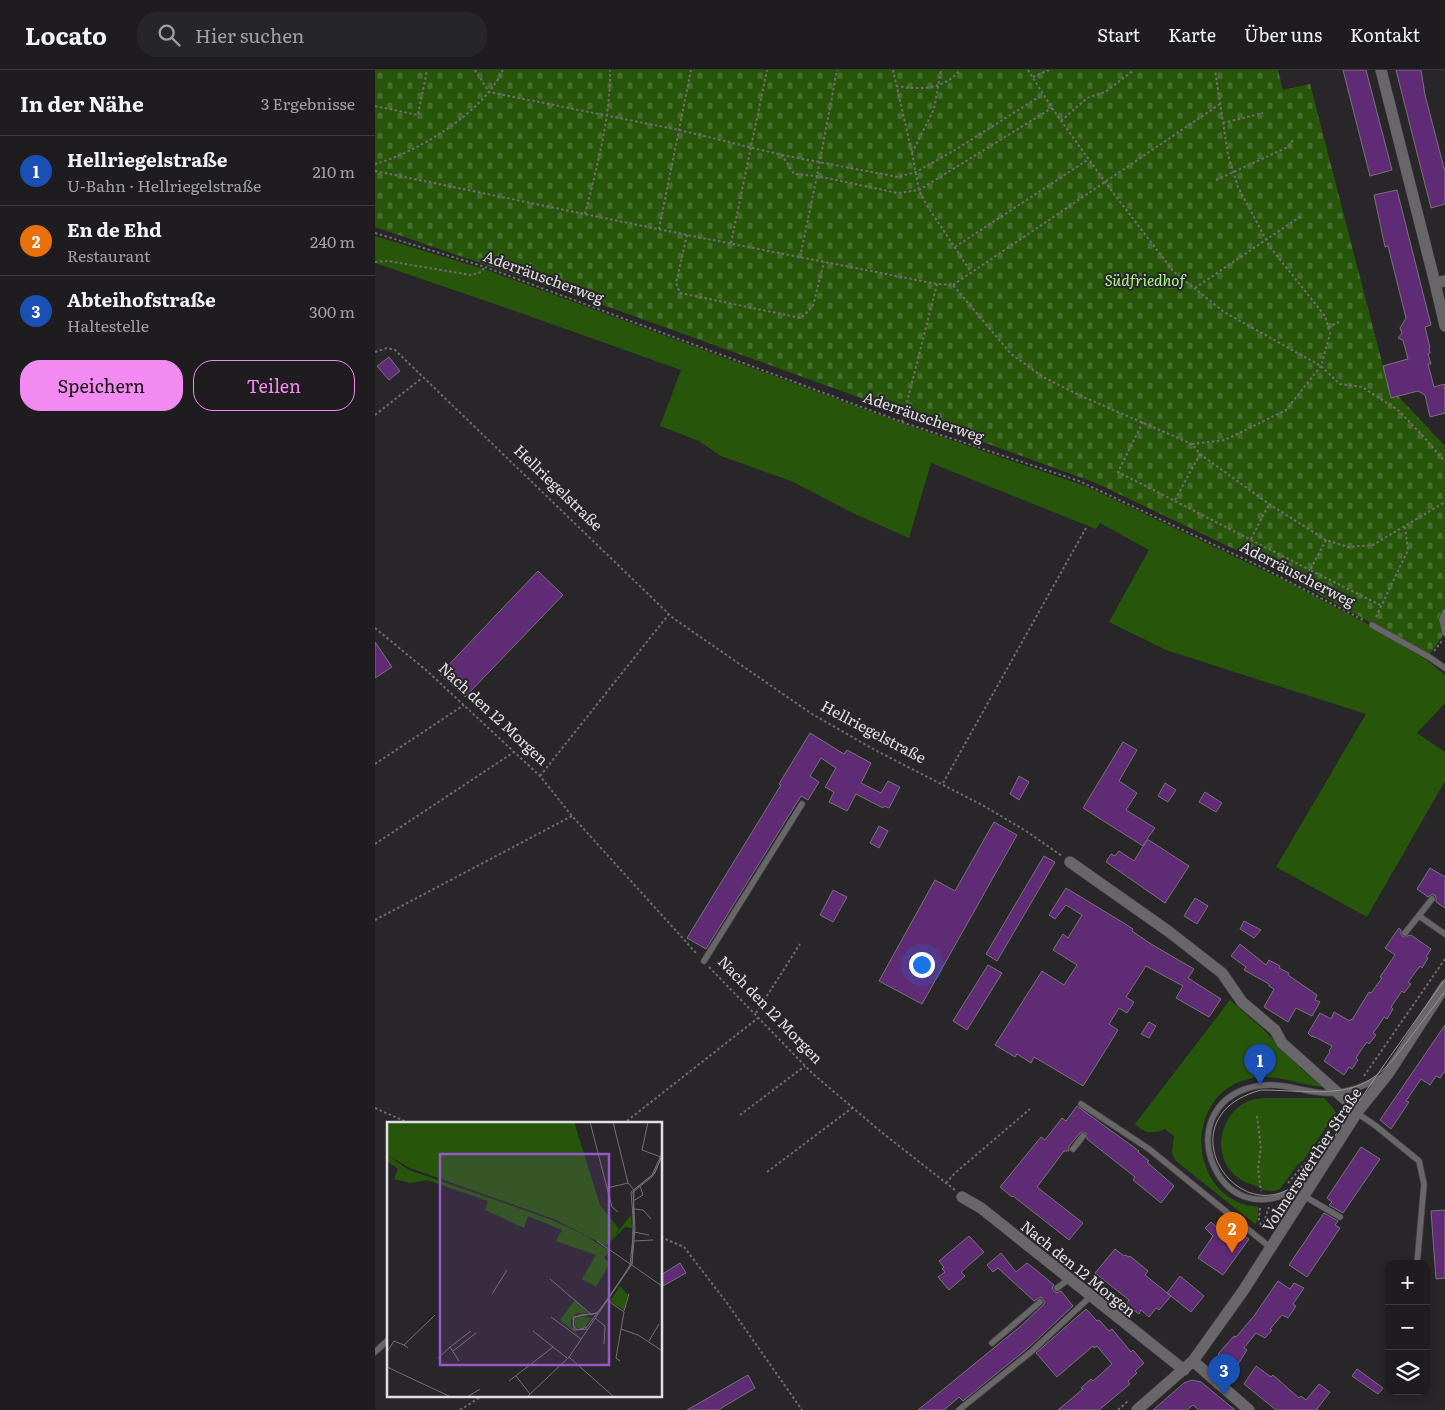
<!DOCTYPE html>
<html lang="de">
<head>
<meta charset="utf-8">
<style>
	body { margin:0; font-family:Literata,serif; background:#262528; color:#f1f3f6 }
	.controls { position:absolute; right:15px; bottom:15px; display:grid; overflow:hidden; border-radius:10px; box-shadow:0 2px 8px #0003 }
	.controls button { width:45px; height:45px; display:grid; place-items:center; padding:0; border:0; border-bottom:1px solid #3c3a3d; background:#1e1c1f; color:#f1f3f6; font:25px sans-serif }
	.you { position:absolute; left:546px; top:894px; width:18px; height:18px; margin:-12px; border:4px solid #fff; border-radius:50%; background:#1a73e8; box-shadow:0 0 0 8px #1a73e833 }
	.badge { display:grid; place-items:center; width:32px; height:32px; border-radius:50%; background:#f38af1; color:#fff; font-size:16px; font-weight:700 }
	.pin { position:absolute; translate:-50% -41px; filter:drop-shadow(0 1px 2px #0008) }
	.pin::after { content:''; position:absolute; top:26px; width:18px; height:15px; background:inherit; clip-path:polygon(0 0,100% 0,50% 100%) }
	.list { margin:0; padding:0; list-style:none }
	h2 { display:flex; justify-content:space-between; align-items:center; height:65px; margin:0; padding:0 20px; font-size:21px }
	h2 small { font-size:16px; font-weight:400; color:#a1a1a4 }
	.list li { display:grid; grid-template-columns:32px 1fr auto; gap:15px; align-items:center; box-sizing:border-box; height:70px; padding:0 20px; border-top:1px solid #3c3a3d }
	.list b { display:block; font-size:19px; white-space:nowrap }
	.list p { margin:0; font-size:16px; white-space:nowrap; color:#a1a1a4 }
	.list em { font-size:16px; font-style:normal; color:#a1a1a4 }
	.actions { display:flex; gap:10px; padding:15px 20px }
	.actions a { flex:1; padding:11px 0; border:1px solid #f38af1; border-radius:20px; text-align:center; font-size:18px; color:#f38af1 }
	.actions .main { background:#f38af1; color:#111 }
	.icon { flex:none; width:28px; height:28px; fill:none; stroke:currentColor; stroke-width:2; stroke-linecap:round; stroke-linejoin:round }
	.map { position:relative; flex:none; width:1070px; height:1340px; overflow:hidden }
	header { display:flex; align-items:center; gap:30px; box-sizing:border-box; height:70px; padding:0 25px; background:#1e1c1f; border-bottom:1px solid #3c3a3d }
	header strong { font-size:24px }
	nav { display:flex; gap:28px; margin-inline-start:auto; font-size:18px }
	.search { width:350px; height:45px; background:#262528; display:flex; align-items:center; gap:12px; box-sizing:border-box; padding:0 18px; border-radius:20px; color:#a1a1a4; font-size:19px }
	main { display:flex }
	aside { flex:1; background:#1e1c1f }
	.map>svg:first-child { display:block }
</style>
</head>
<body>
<header>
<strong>Locato</strong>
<div class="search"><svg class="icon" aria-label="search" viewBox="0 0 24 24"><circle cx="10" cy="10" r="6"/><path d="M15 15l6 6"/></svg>Hier suchen</div>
<nav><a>Start</a><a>Karte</a><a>Über uns</a><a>Kontakt</a></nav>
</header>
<main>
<aside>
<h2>In der Nähe<small>3 Ergebnisse</small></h2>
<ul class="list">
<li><span class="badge" style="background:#1a4fb4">1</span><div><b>Hellriegelstraße</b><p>U-Bahn · Hellriegelstraße</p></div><em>210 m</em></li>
<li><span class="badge" style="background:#e8710a">2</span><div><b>En de Ehd</b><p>Restaurant</p></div><em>240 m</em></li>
<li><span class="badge" style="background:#1a4fb4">3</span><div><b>Abteihofstraße</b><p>Haltestelle</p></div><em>300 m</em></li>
</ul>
<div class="actions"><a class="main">Speichern</a><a>Teilen</a></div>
</aside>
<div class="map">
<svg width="1070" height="1340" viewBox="0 0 1070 1340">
	<defs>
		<pattern id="cemetery-stones" width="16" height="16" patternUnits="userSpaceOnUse" patternTransform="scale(1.25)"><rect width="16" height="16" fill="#27560b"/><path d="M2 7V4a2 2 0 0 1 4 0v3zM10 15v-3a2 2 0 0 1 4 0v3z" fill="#466e2e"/></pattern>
	</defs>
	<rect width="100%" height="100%" fill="#282629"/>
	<!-- green -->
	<path fill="#27560b" d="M0,166L109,199L527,353L713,417L911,511L996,556L1050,589L1070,605V633L1042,663L1070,682V711L992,847L901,797L991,644L791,580L734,552L774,480L725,453L721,459L556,393L534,468L482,445L416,411L346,386L324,371L285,356L306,300L140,241L0,193Z
		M855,930L888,959L927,1000L949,1017C923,1015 899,1002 873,1009C806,1026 813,1131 883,1137V1150L880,1154L801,1091L797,1083L799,1066L790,1059C778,1064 770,1064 760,1054Z
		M897,1028H949L958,1038L961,1043L928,1091L923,1094L905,1119L899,1121L887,1120C883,1115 876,1115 870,1112C865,1110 858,1104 855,1100C838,1078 847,1045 871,1032C879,1028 888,1028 897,1028Z"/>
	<!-- cemetery -->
	<path fill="url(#cemetery-stones)" d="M0,0H903L908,20L935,14L1016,327L1023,326L1070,376V563L1054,585L886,492L721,413L245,241L0,157Z"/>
	<!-- building -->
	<path fill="#602b75" stroke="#767377" d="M968,0H991L1017,100L995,106Z
		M1021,0H1046L1050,25L1070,102V134L1056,138Z
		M1022,120L1056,255L1050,257L1055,278H1054L1055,283L1053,284L1056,294H1053L1059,317L1069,314L1070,320V343L1055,347L1050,325L1043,321L1016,328L1008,296L1033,289L1028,270L1023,268L1027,263L1025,258L1031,248L1013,176L1010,177L999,125Z
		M14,287L25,301L14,310L2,296Z
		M163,501L188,525L90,627L65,604Z
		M0,572L17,597L0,608Z
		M435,663L469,684L472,680L496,693L486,713L506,723L513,711L525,717L514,738L509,736L508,738L481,724L472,741L454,732L459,722L450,717L461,698L446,688L435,706L444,712L433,730L426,726L331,879L312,868L406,715L404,714Z
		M748,672L762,680L744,711L762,723L751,740L780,758L772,769L814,796L790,833L731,792L736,784L740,786L744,781L759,791L772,770L768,776L708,738Z
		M644,706L654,712L644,730L635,724Z
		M790,713L801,720L793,732L783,726Z
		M830,722L847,733L841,742L824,732Z
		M619,752L642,765L547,934L504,911L560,810L580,821Z
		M504,756L513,761L504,778L495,773Z
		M669,786L680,792L622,891L611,884Z
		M1055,798L1070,807V838L1061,832V828L1060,825H1056L1053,827L1042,819Z
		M691,818L747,852L758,859L757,861L776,874L819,899L813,908L846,929L834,947L801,928L808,916L771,896L751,927L759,932L752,943L744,938L734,954L743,960L708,1016L659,987L656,993L642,984L640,987L620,975L667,901L689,915L702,895L678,880L688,864L693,868L707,845L691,835L680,849L674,845Z
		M458,820L472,827L458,852L445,845Z
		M820,828L833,836L822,854L809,846Z
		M869,851L886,860L879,868L865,859Z
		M1024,858L1026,860V864L1028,867L1036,865L1056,879L1051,887L1053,888L1047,898L1045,896L1033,912L1036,914L1029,923L1027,921L1016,937L1018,939L1012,949L1009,947L1004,955L998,963L1001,965L994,974L992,972L986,980L981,988L983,990L977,999L974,997L969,1005L949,991L955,982L954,981L957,976L942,968L936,966L933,963L945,943L956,949L959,942L975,951L976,949L977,950L994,922L996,923L1007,908L1005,907L1020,885L1010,878Z
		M865,874L891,895L894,890L905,896L904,898L914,903L913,905L942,925L940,930L945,932L937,946L921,938L913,952L889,937L899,919L894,916V914L869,900L871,897L856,886Z
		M613,895L627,903L592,960L578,951Z
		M774,952L781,956L774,968L766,964Z
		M1070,955V1001L1065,1008L1061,1006L1055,1015L1046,1009L1031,1031L1034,1032L1016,1059L1005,1050Z
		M702,1036L764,1081L763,1082L774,1091L772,1092L799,1116L786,1133L758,1110L760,1107L712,1069L711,1063L706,1062L694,1076V1081H689L662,1117L708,1153L694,1170L638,1126L637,1127L625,1117L666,1067L670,1070L687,1048L691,1051Z
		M986,1077L1005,1089L968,1143L954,1135L957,1132L952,1128Z
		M1070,1140V1208L1061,1209L1056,1141Z
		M949,1143L963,1151L960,1155L965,1158L932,1207L914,1195Z
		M836,1152L851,1165L853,1161L856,1163L859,1159L874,1169L848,1205L823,1188L838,1166L830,1158Z
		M594,1166L609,1182L586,1202L590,1206L574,1220L563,1207L570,1202L567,1199L569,1197L564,1191Z
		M740,1179L749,1186L750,1185L754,1187L755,1186L773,1201L770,1205L796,1226L784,1240L781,1238L774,1247L766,1240L764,1244L751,1234L754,1230L720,1203Z
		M626,1183L641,1202L652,1193L661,1200L679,1215L677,1218L679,1221L682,1223L686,1221L698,1236L653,1278L588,1331L584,1327L569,1340H543L647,1255L669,1234V1231L666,1227L659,1231L623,1198L618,1202L612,1195Z
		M305,1193L311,1203L286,1217V1205Z
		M805,1206L829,1226L816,1242L792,1223Z
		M903,1211L915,1219L919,1213L929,1218L918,1234L921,1236L913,1248L907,1245L895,1259L897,1260L890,1268L881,1263L869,1278L872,1280L860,1299L843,1284L859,1266L861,1267L879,1246Z
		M711,1239L722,1251L724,1250L734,1261L737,1259L756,1282L758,1280L769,1293L760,1301L762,1303L753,1311L755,1314L724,1340H683L708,1319L706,1318L716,1309L718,1311L737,1294L722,1276L719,1278L718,1276L682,1307L661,1283Z
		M881,1296L896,1307L898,1305L924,1328L926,1326L931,1330L944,1314L955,1322L942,1339L943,1340H901L869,1314Z
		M982,1299L1008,1318L1003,1324L977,1306Z
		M373,1305L380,1318L343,1340H312Z
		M817,1310L826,1312L860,1340H824L818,1335L812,1340H778L809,1313Z"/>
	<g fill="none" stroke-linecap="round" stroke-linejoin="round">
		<defs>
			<path id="service" d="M1070,542L1067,549L1070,563
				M997,555L1054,587L1070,598
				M1044,846L1070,864
				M1030,863L1057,829
				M329,891L427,734
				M706,1034L774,1079L896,1178
				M982,1043L1001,1056L1044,1091L1049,1114L1042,1194
				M698,1079L708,1066
				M936,1108C932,1113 926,1115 921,1119C885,1140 850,1129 836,1089C831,1075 832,1058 839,1045C852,1020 882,1012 908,1016C925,1018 939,1024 956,1023C974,1022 991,1016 1006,1007
				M929,1126L965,1147
				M682,1218L694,1209
				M617,1273L665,1232
				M0,1282L14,1269
				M584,1340L656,1282L715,1227"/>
			<path id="minor" d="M1006,0L1060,213
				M1070,211L1060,213L1070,256
				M695,792L793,861L847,903L867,932L900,960L907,973L983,1041
				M587,1127L606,1138L809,1300
				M818,1291L874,1340
				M762,1340L818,1291L868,1221L983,1041L1013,1004L1070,916"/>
		</defs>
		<!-- service casing -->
		<use href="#service" stroke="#434144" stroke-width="7"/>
		<!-- minor casing -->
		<use href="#minor" stroke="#434144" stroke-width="12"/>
		<!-- path -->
		<path stroke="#6f6d70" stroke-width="2" stroke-dasharray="2.5 2.5" stroke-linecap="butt" d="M100,0L114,22L304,60L407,85L419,104L442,106L523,123L544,120L677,38
			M518,0L537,83L544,120L551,134L596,202
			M653,0L677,38L730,112L798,201L849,242L946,296L965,314L987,317L1023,340L1049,367L1070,392
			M658,7L674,0
			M521,16C545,20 569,20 585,0
			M0,36L43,45L52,0
			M686,51L712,28L730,22L759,0
			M848,53L888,43
			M537,83L559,39L566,0
			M407,85L523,107L541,102L580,80L667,25
			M0,94C43,82 109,42 128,0
			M0,101L312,165L562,214L578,215L636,284L668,307L706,326L817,374L825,384L894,434L951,470L973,477L998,475L1070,432
			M841,110L913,77L918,70
			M210,144C221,100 236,46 235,0
			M284,159L316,0
			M0,163L110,197L527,352L704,411L884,496L990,551
			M312,165L301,213L305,223L426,248L438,236L449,192
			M356,173L392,0
			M580,177L714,89
			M425,187L442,106L462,0
			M0,192L13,191L96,205L106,202L110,197
			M578,215L845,34
			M820,218L926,146
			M953,257L964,252
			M0,282L12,278L20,280L298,548L437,644L500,680L609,736L651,761L687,786
			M0,345L47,308
			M527,352L562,214
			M768,352L743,402L935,500
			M817,374L850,370L911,340L946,296L955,264L950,246L895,177L863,117L853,85L840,0
			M800,430L825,384
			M876,469L894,434
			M951,470L935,500L1007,536
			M1001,547L1033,480L1030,457
			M0,558L51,600L165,706L197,746L322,884
			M1059,581L1067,571
			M0,694L89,635
			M165,706L294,544
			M568,713L711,458
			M0,774L139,682
			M0,850L197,746
			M334,897L437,1003L505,1061L580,1120
			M381,943L425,874
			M989,1006L1070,889
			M0,1038L36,1054
			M365,1045L430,996
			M882,1046L886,1078L883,1098L886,1121
			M248,1054L383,948
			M392,1102L477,1038
			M571,1113L580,1103L655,1039
			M913,1113L931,1092L967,1040
			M885,1138L884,1150L887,1158
			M887,1158L894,1137
			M286,1167L309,1177L352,1233L427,1340
			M85,1340L107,1326
			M743,1340L754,1330"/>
		<!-- service -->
		<use href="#service" stroke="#686669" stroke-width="5.5"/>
		<!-- minor -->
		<use href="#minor" stroke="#686669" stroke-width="11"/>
		<!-- tram -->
		<path stroke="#969496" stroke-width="1" d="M1070,909L1002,1005L998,1011L936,1100C871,1180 781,1048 886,1020C913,1020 941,1024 967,1020C1003,1014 1020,988 1040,961C1050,948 1060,935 1070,921"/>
	</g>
	<g text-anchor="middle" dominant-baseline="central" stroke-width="4" stroke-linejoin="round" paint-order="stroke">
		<!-- street labels -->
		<g font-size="15" fill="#e2e0e2" stroke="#282629">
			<text transform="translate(169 206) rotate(20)">Aderräuscherweg</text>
			<text transform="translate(549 346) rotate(19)">Aderräuscherweg</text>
			<text transform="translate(184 417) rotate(44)">Hellriegelstraße</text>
			<text transform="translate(923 503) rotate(27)">Aderräuscherweg</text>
			<text transform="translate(119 643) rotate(43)">Nach den 12 Morgen</text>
			<text transform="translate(499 661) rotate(28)">Hellriegelstraße</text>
			<text transform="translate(396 939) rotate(46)">Nach den 12 Morgen</text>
			<text transform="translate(936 1089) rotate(-57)">Volmerswerther Straße</text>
			<text transform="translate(704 1198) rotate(39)">Nach den 12 Morgen</text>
		</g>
		<!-- park labels -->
		<g font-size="15" font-style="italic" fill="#abf78c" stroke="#282629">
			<text x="770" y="209">Südfriedhof</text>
		</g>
	</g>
	<!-- overview -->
	<g transform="translate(12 1052)">
		<rect width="275" height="275" fill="#282629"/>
		<path d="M0,33L22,48L165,98L197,113L223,129L217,136L223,141L209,165L195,157L209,133L169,119L175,108L141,94L137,106L98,88L101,79L40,58L24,61L7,57L11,47L0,39ZM244,93L245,106L238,105L219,124ZM233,164L241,173L237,188L223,179ZM188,178L202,192L190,191L184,196V204L192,214L173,198ZM192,194L204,196L196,208L188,205L187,198Z" fill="#27560b"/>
		<path d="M0,0H187L213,83L232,107L219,124L167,97L23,46L0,33Z" fill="#27560b"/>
		<path fill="none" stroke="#727073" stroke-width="1" d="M203,0L220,66M226,0L241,61L247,68M261,0L255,28L274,35M275,31L265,53L244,70L247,106L243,143L240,148L220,178L211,190L210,191L200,205L190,208L186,203L187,196L193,193L206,192L209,191L211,190L212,189L245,142L248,106L246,70L266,54L275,34M247,68L268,51L275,33M246,79L256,73L253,64M247,87L256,88L264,97M231,90L225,85L220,66L241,61M247,110L262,113M210,119L275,164M247,119L266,118M163,157L205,193M105,172L120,148M220,178L237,190L229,236L233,239M237,189L242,172M164,195L194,217M208,196L218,204L217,222M200,207L187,208L186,195L211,191M234,207L251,213L274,228M146,209L180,236M262,219L272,202M63,225L84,209M21,226L17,223L48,193M66,229L89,211M0,230L7,219L17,223M182,235L227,275M51,236L63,225L72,239M0,245L64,275M129,254L143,272M122,259L166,225M80,275L93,267M140,275L182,235L245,142L247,68"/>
		<path fill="#9559c8" fill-opacity="0.15" stroke="#9559c8" stroke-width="2.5" d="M53,32H222V243H53Z"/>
		<rect width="275" height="275" fill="none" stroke="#e2e0e2" stroke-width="2.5"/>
	</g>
</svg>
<div class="controls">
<button>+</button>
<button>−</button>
<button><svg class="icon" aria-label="layers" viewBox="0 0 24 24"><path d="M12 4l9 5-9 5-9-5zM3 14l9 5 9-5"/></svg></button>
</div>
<div class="you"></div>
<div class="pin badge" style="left:885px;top:1015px;background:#1a4fb4">1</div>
<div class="pin badge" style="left:857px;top:1183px;background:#e8710a">2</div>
<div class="pin badge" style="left:849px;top:1325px;background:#1a4fb4">3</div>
</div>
</main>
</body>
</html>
